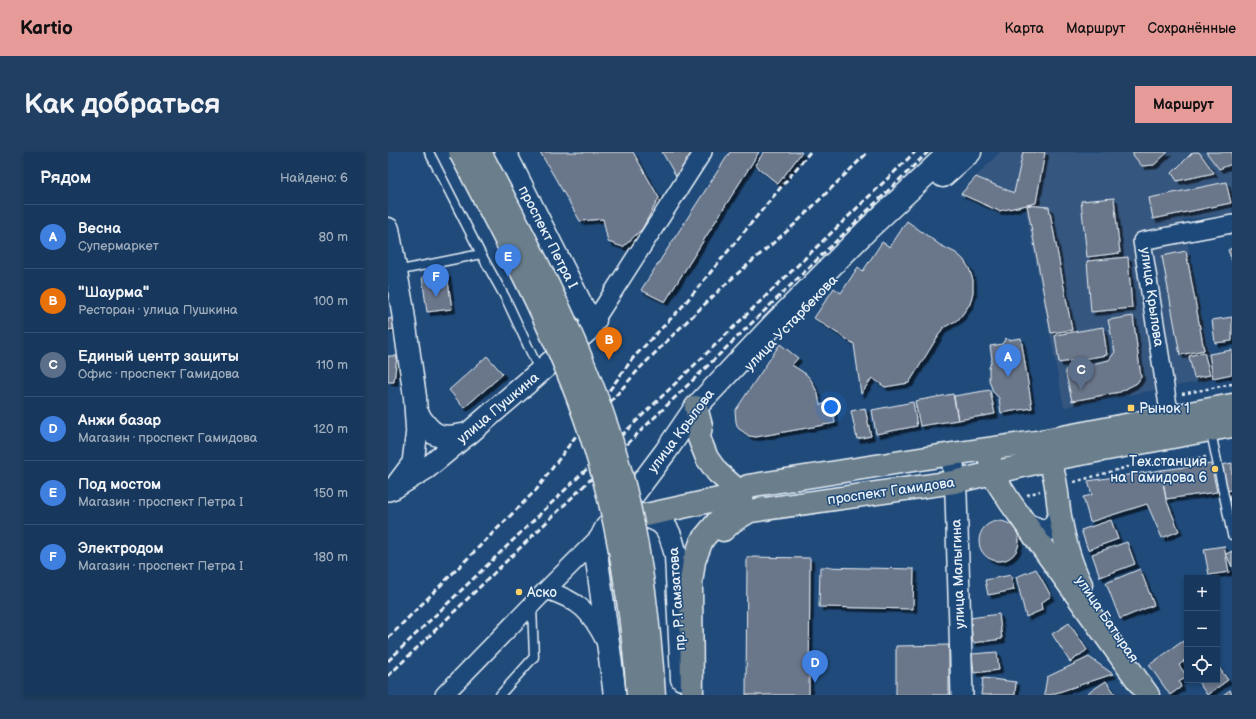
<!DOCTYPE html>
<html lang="ru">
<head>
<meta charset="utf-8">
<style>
	body { margin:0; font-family:"Balsamiq Sans",sans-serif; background:#203f62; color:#f1f3f6 }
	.controls { position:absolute; right:12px; bottom:12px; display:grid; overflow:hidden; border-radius:0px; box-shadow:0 2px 6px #0003 }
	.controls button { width:36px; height:36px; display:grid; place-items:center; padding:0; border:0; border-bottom:1px solid #365272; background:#17385c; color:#f1f3f6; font:20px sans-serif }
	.you { position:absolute; left:443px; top:255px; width:14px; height:14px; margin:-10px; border:3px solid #fff; border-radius:50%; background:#1a73e8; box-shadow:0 0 0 6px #1a73e833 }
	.badge { display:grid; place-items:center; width:26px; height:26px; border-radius:50%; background:#e69b98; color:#fff; font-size:13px; font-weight:700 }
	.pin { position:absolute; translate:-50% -33px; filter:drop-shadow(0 1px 2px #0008) }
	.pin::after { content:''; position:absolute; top:21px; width:14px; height:12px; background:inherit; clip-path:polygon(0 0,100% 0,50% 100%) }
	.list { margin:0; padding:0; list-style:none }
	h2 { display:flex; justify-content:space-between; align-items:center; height:52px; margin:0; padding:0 16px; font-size:17px }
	h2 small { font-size:13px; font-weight:400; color:#9eacbb }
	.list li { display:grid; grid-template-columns:26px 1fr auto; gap:12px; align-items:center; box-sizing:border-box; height:64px; padding:0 16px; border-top:1px solid #365272 }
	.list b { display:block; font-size:15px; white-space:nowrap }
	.list p { margin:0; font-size:13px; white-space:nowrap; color:#9eacbb }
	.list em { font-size:13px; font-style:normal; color:#9eacbb }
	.icon { flex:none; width:22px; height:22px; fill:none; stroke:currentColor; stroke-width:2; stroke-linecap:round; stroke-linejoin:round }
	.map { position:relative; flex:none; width:844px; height:543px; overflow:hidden; border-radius:0px }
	header { display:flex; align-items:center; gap:24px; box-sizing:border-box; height:56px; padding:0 20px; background:#e69b98; color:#111 }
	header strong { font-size:19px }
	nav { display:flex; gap:22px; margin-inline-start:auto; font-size:14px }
	.intro { display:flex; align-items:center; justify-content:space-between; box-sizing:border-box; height:96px; padding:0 24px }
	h1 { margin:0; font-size:28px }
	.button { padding:10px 18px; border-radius:0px; background:#e69b98; color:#111; font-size:14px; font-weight:700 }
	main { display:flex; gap:24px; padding:0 24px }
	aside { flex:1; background:#17385c; border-radius:0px; box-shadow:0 2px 6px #0003 }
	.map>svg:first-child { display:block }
</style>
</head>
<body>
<header>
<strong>Kartio</strong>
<nav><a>Карта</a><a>Маршрут</a><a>Сохранённые</a></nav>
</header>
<div class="intro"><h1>Как добраться</h1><a class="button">Маршрут</a></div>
<main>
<aside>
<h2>Рядом<small>Найдено: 6</small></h2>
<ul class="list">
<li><span class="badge" style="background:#3f7fe0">A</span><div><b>Весна</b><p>Супермаркет</p></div><em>80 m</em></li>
<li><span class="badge" style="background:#e8710a">B</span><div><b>&quot;Шаурма&quot;</b><p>Ресторан · улица Пушкина</p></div><em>100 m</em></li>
<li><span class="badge" style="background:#5c6f8a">C</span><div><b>Единый центр защиты</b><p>Офис · проспект Гамидова</p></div><em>110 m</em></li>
<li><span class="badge" style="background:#3f7fe0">D</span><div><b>Анжи базар</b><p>Магазин · проспект Гамидова</p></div><em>120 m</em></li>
<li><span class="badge" style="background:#3f7fe0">E</span><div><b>Под мостом</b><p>Магазин · проспект Петра I</p></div><em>150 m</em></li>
<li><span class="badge" style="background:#3f7fe0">F</span><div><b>Электродом</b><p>Магазин · проспект Петра I</p></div><em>180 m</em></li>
</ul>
</aside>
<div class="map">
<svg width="844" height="543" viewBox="0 0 844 543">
	<defs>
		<filter id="shadow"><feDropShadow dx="3.5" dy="3.5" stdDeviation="0" flood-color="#0009"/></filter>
	</defs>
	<rect width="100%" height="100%" fill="#1f4a7a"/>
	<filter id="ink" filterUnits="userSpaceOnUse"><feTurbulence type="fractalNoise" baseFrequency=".025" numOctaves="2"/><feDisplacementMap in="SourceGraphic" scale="8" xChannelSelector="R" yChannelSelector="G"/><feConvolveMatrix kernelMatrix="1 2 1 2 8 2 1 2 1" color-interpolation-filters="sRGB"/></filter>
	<g filter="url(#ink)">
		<!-- built -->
		<path fill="#36577f" d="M612,0H844V62L795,68L826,227L676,255L637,55L609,60L571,42Z"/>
		<!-- building -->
		<path fill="#6b768a" stroke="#e8f1f8" filter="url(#shadow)" d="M152,0H245L271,46L254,77L235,95L220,90L215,67L192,69Z
			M274,0H307L289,26Z
			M342,0H371L277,150L253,138Z
			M376,0H414L390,32L367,13Z
			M635,0H657L648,51L611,59L573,42L588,25L626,41Z
			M745,0H780L766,13L754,14L745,3Z
			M805,0H811L826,21L789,29L784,21Z
			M818,0H844V12L831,17Z
			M838,30L843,51L765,67L761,46Z
			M726,46L732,101L699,105L693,49Z
			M639,53L661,55L684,178L663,181Z
			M519,69L552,93L568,101L575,107L581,116L585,128V140L582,152L571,167L555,176L521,231L497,235L484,226L473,242L466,192L426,166L446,136L453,141L470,115L475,119L494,90L502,95Z
			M844,96V109L840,98Z
			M798,99L816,198L792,203L774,104Z
			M740,105L744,156L703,160L699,109Z
			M59,122L64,157L39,160L34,125Z
			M745,164L753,225L749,231L732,240L684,249L677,218L721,208L727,200L720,168Z
			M844,165V189L827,191L824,168Z
			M6,166V177L0,178V167Z
			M715,175L719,203L671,211L667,183Z
			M618,186L620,188L633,186L644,256L613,261L611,246L605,240L601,228V216L604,207L602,194L614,192Z
			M392,192L410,206L404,213L418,222L423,228L430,242L432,253L444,250L447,271L368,285L361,284L350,276L348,270L347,259Z
			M844,198V222L825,226L821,202Z
			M816,200L822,223L806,226L801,204Z
			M0,204H9L6,230H0Z
			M99,204L115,222L76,256L61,238Z
			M602,238L607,262L570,268L566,244Z
			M565,242L570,268L532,274L527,249Z
			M525,250L529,274L488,282L484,258Z
			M477,256L483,284L469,287L463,259Z
			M844,311V338L838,339L833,313Z
			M823,312L829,340L778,347L773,318Z
			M773,318L778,347L791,379L774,386L759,352L702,370L695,345L704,343L700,329Z
			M723,368L730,387L700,398L693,378Z
			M591 389a20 20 0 1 1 40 0a20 20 0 1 1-40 0Z
			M739,390L747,412L712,425L704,402Z
			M836,394L841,420L821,423L816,397Z
			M844,399V415L838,402Z
			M359,405L422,406L421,543H358Z
			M432,415L526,417L525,457L431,455Z
			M648,417L663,444L653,451L654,458L638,465L628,425Z
			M752,417L766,453L732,467L718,431Z
			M623,423L626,438L600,443L597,428Z
			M611,462L614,487L585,491L582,466Z
			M681,471L699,498L682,510L664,482Z
			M795,489L799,495V507L791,513L799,525L791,530L793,535L782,543L761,513Z
			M561,493V543H508V494Z
			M609,500L611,518L586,521L584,502Z
			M701,505L725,522L662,543H656L659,525Z
			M799,507V515L795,509Z
			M829,513L840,528L819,543L809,528H829Z
			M595,526L628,530L627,543H593Z
			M718,529L728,543H701L700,541Z
			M842,538L844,543H835Z"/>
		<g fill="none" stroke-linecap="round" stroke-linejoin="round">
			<defs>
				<path id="service" d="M41,0L93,102
					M8,119L93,102L118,147L152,220
					M823,280L844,383
					M112,543L146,505L144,454"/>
				<path id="minor" d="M207,168L315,0
					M782,266L754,89L844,72
					M213,383L158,438C192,449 202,459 218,491
					M56,543L158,438"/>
				<path id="tertiary" d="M117,0L196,157L207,168
					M564,302L568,343L574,543
					M10,331L25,311L29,278
					M0,338L6,336L39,316L80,282
					M640,373L656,379L663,377L672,363"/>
				<path id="secondary" d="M555,24L582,0
					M0,77L14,153L27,245L29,276
					M29,261C44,286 53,288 80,282L199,179L207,168
					M246,362C277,367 281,374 288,404L294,527
					M227,543L209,408L210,392L218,376L233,359L278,299L308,255L385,173L479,78L562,0"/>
				<path id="primary" d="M308,255L313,274L311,286L319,306L329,320L354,342
					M652,296C671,322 667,335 672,364C676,387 682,411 693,432
					M602,308L604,322L622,350L760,543
					M258,363L354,342
					M335,378L345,369L362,359L566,330L660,308L844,274
					M304,543L303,431L306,409L314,388L330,369L337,365L360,334L564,302L648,290L844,253"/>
			</defs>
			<!-- service casing -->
			<use href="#service" stroke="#e8f1f8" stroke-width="11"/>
			<!-- minor casing -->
			<use href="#minor" stroke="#e8f1f8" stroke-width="20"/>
			<!-- tertiary casing -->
			<use href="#tertiary" stroke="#e8f1f8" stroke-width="24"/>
			<!-- secondary casing -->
			<use href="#secondary" stroke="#e8f1f8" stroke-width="25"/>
			<!-- primary casing -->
			<use href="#primary" stroke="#e8f1f8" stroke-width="25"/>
			<!-- path -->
			<path stroke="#e8f1f8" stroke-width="2.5" stroke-dasharray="3 3" stroke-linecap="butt" d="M794,242L844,232
				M686,330L743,314L818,305
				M639,343L652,339"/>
			<!-- service -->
			<use href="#service" stroke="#1f4a7a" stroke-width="8"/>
			<!-- minor -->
			<use href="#minor" stroke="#1f4a7a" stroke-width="17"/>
			<!-- tertiary -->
			<use href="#tertiary" stroke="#1f4a7a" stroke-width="21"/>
			<!-- secondary -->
			<use href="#secondary" stroke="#1f4a7a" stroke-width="22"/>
			<!-- primary -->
			<use href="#primary" stroke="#6b7e8b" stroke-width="22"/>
			<!-- rail -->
			<path stroke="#e8f1f8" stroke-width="3" stroke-dasharray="6 3" stroke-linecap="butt" d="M210,264L252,216L291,177L341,129L406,73L480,0
				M0,486L149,337L245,206L293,156L422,0
				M0,509L527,0
				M0,524L540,0"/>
			<defs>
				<path id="primary-bridge" d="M72,0C122,96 175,192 207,296C232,376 244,460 250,543
					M92,0C145,101 200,203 231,314C252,388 261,466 266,543"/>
			</defs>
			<!-- primary-bridge casing -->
			<use href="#primary-bridge" stroke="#e8f1f8" stroke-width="25" stroke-linecap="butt"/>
			<!-- primary-bridge -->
			<use href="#primary-bridge" stroke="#6b7e8b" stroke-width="22"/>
		</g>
	</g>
	<!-- markers -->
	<g fill="#ffd166" stroke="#1f4a7a" stroke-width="1.5">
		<rect x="739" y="252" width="8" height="8" rx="2"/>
		<circle cx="827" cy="317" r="4"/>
		<circle cx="131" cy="440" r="4"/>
	</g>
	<g text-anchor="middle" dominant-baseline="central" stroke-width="3" stroke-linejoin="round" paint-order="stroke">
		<!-- street labels -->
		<g font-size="14" fill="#e8f1f8" stroke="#1f4a7a">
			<text transform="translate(160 85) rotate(63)">проспект Петра I</text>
			<text transform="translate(764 145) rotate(82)">улица Крылова</text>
			<text transform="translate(403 171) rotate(-46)">улица Устарбекова</text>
			<text transform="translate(110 256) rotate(-40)">улица Пушкина</text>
			<text transform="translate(293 279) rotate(-53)">улица Крылова</text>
			<text transform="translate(503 339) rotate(-8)">проспект Гамидова</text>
			<text transform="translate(570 422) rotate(-92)">улица Малыгина</text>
			<text transform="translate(289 447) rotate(-94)">пр. Р.Гамзатова</text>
			<text transform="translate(719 467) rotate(56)">улица Батырая</text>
		</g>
		<!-- poi labels -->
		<g font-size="14" fill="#e8f1f8" stroke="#1f4a7a" text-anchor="start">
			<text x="751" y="256">Рынок 1</text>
			<text x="819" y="309" text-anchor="end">Тех.станция<tspan x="819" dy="16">на Гамидова 6</tspan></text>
			<text x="139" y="440">Аско</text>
		</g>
	</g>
</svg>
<div class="controls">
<button>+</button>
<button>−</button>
<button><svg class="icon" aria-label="locate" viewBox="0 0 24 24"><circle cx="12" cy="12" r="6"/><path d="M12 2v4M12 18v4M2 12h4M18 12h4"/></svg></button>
</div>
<div class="you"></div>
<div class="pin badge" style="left:620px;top:225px;background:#3f7fe0">A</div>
<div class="pin badge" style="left:221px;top:208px;background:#e8710a">B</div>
<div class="pin badge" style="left:693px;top:238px;background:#5c6f8a">C</div>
<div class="pin badge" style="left:427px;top:531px;background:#3f7fe0">D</div>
<div class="pin badge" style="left:120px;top:125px;background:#3f7fe0">E</div>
<div class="pin badge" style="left:48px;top:145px;background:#3f7fe0">F</div>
</div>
</main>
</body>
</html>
